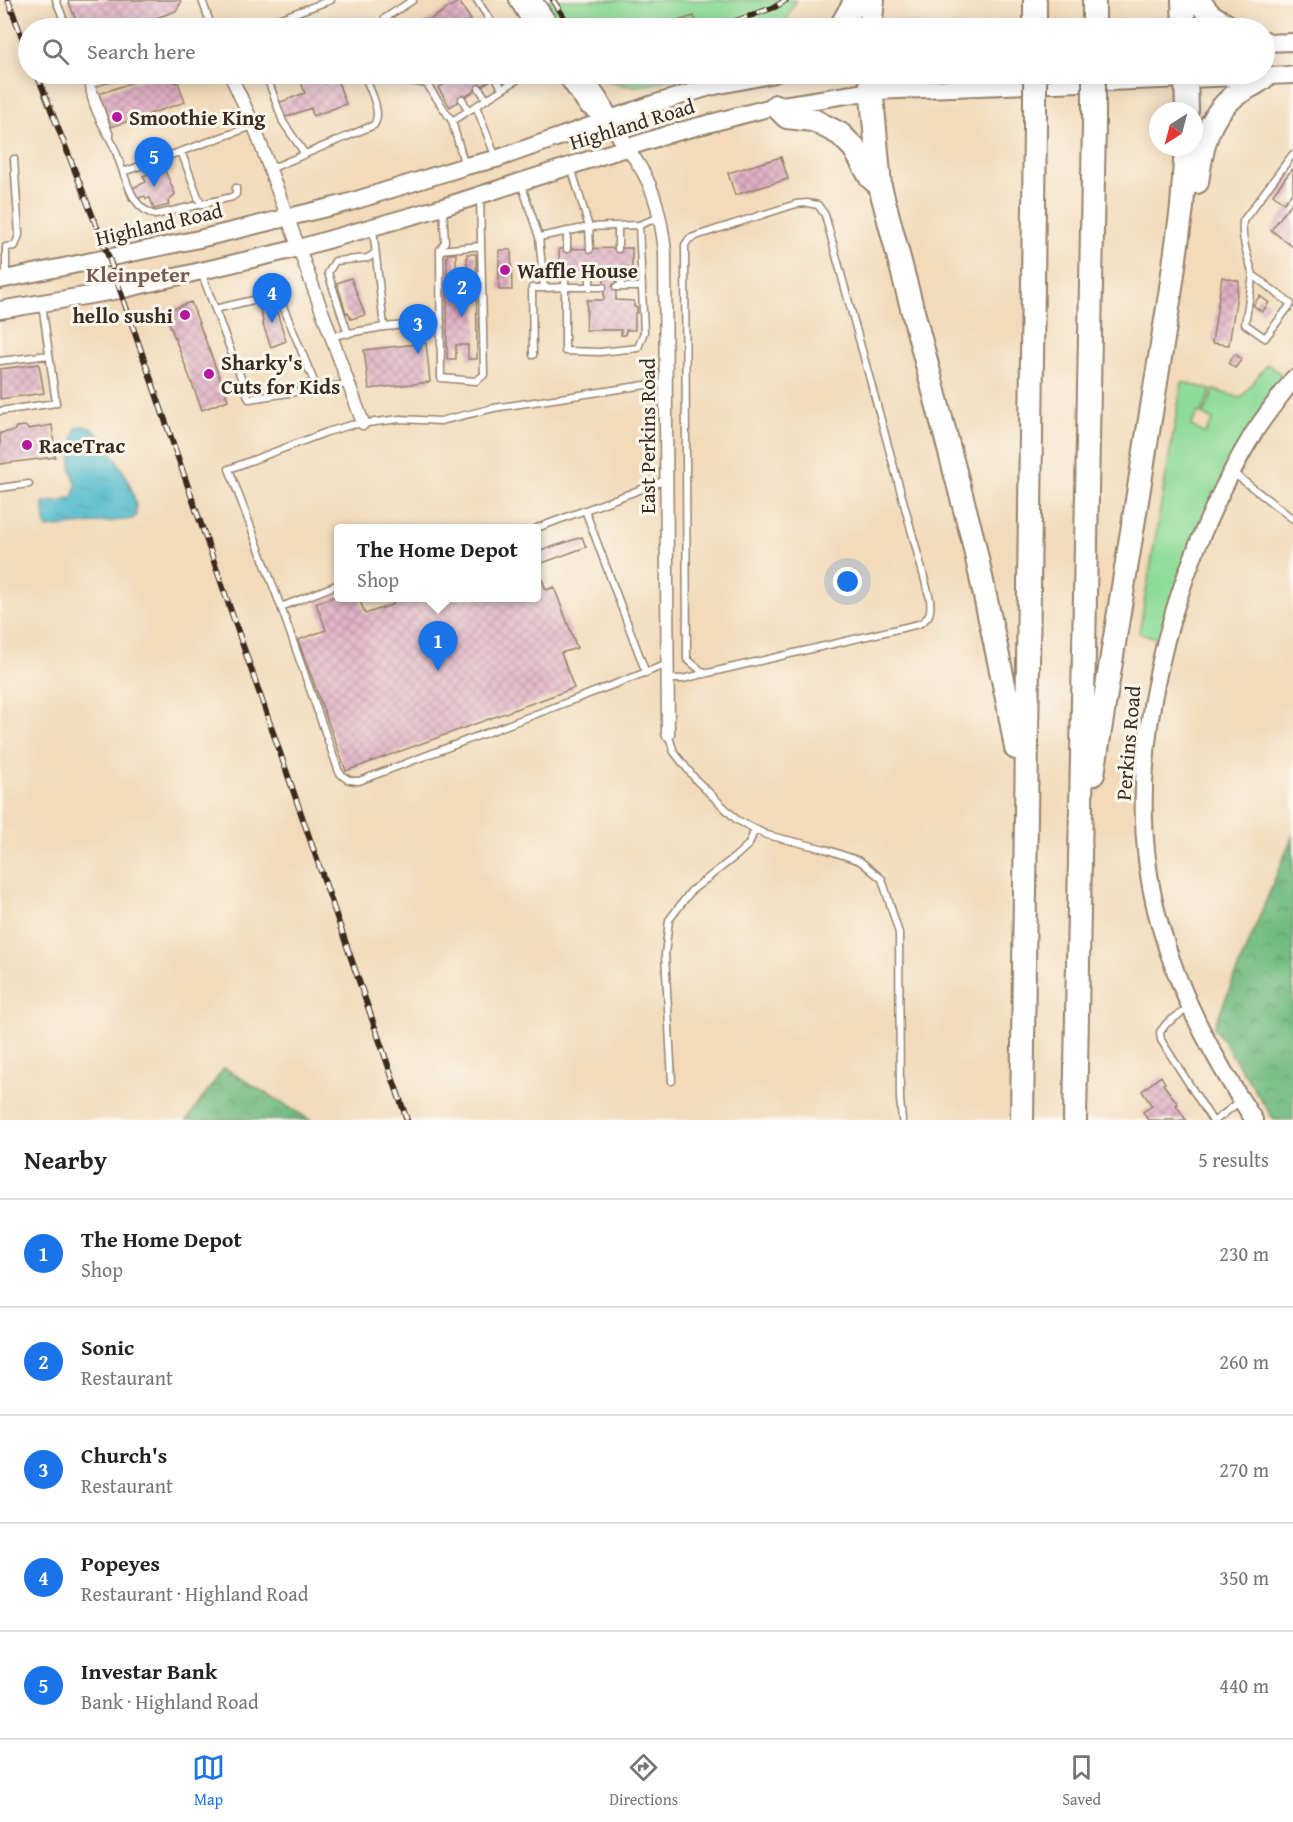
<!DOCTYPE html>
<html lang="en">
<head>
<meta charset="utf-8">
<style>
	body { margin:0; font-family:"Gentium Book Plus",serif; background:#f2f2f2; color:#222 }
	.compass { position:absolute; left:1149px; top:102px; width:54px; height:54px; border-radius:50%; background:#fff; box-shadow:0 3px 15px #0003; rotate:216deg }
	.you { position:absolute; left:848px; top:582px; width:21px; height:21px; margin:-15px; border:4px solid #fff; border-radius:50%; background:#1a73e8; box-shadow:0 0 0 9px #1a73e833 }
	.badge { display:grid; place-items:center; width:39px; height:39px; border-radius:50%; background:#1a73e8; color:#fff; font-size:20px; font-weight:700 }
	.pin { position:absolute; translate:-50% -50px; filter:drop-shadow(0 2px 3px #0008) }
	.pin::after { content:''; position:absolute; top:32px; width:21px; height:18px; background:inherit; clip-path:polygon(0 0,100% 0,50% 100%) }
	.popup { position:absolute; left:334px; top:524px; width:207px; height:78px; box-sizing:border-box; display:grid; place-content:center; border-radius:6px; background:#fff; filter:drop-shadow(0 2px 4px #0005); font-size:20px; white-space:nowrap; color:#767676 }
	.popup b { font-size:22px; color:#222 }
	.popup::after { content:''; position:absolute; left:50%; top:100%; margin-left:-12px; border:12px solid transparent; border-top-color:#fff }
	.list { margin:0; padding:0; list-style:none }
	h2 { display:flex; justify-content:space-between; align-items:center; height:78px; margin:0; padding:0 24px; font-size:26px }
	h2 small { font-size:20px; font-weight:400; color:#767676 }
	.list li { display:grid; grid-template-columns:39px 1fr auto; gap:18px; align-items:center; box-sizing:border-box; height:108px; padding:0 24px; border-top:2px solid #e0e0e0 }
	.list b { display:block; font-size:22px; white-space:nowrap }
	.list p { margin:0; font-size:20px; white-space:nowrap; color:#767676 }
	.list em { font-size:20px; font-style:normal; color:#767676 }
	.icon { flex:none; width:33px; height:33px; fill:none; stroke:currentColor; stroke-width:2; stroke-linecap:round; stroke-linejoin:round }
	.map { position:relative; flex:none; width:1293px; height:1120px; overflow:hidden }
	.search { position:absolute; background:#fff; box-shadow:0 3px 15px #0003; left:18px; right:18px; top:18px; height:66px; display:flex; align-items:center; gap:15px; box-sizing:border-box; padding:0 21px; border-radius:33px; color:#767676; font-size:22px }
	.sheet { height:618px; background:#fff }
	nav { display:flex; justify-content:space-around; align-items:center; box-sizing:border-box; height:84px; border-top:2px solid #e0e0e0; background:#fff; font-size:16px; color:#767676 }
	nav a { display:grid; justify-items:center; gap:3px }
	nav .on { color:#1a73e8 }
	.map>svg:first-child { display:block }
</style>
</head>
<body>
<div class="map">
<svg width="1293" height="1120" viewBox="0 0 1293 1120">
	<defs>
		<pattern id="forest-crowns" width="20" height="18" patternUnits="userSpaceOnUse" patternTransform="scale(1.5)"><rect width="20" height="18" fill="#72bb81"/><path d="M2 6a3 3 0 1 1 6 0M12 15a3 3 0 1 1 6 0" fill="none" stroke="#5f9869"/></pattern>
		<pattern id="water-ripples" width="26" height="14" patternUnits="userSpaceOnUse" patternTransform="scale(1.5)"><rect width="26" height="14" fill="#4fb9cc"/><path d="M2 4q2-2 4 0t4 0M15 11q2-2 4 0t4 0" fill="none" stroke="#4397a5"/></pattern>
		<pattern id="building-cross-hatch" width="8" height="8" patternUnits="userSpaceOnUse" patternTransform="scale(1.5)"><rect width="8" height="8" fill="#e0afc4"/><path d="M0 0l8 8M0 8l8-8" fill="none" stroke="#b78f9f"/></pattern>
	</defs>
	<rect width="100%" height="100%" fill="#fbf7ec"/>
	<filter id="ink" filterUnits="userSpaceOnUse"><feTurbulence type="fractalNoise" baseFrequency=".0167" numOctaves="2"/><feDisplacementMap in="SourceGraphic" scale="12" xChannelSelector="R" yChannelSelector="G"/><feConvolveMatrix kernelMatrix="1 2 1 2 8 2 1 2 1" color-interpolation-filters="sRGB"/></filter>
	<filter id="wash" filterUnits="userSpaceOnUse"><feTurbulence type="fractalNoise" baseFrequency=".008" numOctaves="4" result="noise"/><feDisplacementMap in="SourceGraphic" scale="24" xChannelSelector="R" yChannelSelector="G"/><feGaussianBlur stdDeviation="1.35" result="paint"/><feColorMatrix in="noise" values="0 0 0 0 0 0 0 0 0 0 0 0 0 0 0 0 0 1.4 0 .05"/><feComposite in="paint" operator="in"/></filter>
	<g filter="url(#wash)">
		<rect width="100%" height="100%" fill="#f2daba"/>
		<!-- green -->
		<path fill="#8edb99" stroke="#64825c" stroke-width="1.5" d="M543,0H796L783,28H561Z
			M598,74H690C658,82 628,96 598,74Z
			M1267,364L1280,373L1284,379L1160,639L1139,633L1182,382L1211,390L1201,414L1198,412L1191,426L1205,434L1213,420L1203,415L1214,390L1241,398Z"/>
		<!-- forest -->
		<path fill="url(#forest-crowns)" stroke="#567250" stroke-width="1.5" d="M1293,835V1120H1274L1214,1027Z
			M224,1068L310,1120H187Z"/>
		<!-- water -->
		<path fill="url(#water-ripples)" stroke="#457275" stroke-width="1.5" d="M81,426C83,426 89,427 90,428C108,439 142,496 135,517L132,519L46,528L43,503L62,501L74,496L76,484L71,469V461L75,431L76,428Z"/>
		<g id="blocks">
			<!-- building -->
			<path fill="url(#building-cross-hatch)" d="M68,0H180L181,2L176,11L128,28H79Z
				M459,1L474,25L468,28H417Z
				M694,16L698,28H665L664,25Z
				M156,74H171L175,83L178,82L185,102L111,127L99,94Z
				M324,74H335L346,104L313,116L311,108L283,118L278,103L305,93L301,82Z
				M460,74H500L450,107L438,88Z
				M781,157L788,179L735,195L728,173Z
				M164,168L175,194L168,202L169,205L154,209L150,198L146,199L145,196L130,201L126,191L146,182L143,176Z
				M1293,168V192L1284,203L1273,194Z
				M1293,201V247L1271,230Z
				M632,248V274H616V300L634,301V307H637V313H635V330H626L625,335H621V330H586L587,300H604V275H560L559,249Z
				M499,250H511L512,290H499Z
				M447,254H456V289H467V254H476L477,359H468V345H456V359H447Z
				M1222,277L1239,281L1229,345L1212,343Z
				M351,278L365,315L351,319L348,312L346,313L337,283Z
				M1260,296L1269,303L1262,312L1253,305Z
				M269,301L275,313L277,312L286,341L271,347L262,322L263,321L259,305Z
				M191,302L228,400L202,410L165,312Z
				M426,343L430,382L369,389L364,350Z
				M1235,354L1242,359L1235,368L1228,363Z
				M39,364L44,393L0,399V369Z
				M52,425L55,457L0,464V433L14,431L16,427L25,426L28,429Z
				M582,537L586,547L537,565V552Z
				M537,565L546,590L554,587L577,648L561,653L574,688L346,771L298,640L326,630L316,603L339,595V598H359L365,614L394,604L392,598H537Z
				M1161,1076L1165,1083L1163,1084L1178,1104L1176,1105L1186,1120H1148L1143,1112L1152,1106L1142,1091Z"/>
		</g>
	</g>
	<g filter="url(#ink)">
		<use href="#blocks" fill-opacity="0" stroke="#96826c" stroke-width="1.5"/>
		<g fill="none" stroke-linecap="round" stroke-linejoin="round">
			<defs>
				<path id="lane" d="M56,0L67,28
					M202,0L212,28
					M477,0L495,28
					M253,28L331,0
					M316,28C329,22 336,19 348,28
					M391,28L385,18L413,0
					M518,28L530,21
					M84,74L89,85L121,74
					M266,74L283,122L305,154
					M408,74L412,81L427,84L444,74
					M420,74L452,121L476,106
					M448,74L451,79
					M496,77L502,89
					M89,85C90,104 101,123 110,139C116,149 119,161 123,172L253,126
					M89,85L94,91L110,136
					M479,88L486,99
					M462,99L468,110
					M452,121L465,166
					M181,151L201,205
					M496,158L476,106L523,76L522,74
					M270,169L374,125C383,112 369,88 364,74
					M123,172C130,190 134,208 155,215L232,197L236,194V188
					M521,183L539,237L589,227L571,167
					M443,208L445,242L440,250L441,378L476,381L484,375L480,196
					M539,237L544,288L565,287V351L600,352L638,348L644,332L639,225
					M567,249V231
					M590,249L589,227L639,225L660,217
					M618,249V227
					M440,250L481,246
					M201,272L249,399L348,384
					M620,274L621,287
					M565,275V287H603
					M590,275V287
					M1253,275L1291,304L1265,338L1245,324Z
					M1253,275C1248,257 1241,239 1243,221L1293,154
					M6,276V247L15,246L19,235L14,159
					M616,287H642
					M215,309L278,294L317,389
					M384,327L441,322
					M348,334L328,273L335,261L368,258L375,253
					M331,336L384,327L373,229
					M533,355L532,288H544
					M0,361L49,355
					M0,411L56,403L42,304
					M1232,472L1293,519
					M0,488L29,484
					M585,510L646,673
					M537,528L666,480
					M339,584L281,607L229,469L327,432L351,425L400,419L440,421L494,408L665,382
					M281,607L339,772C345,779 349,781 359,781L668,664
					M668,679H682L919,624C931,617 931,612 930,599L825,215L818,205L807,203L796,204L699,235L689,239L685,245L687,659L705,674
					M668,734L674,752L696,780L737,820L767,835L825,849L860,861L882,879L899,933L900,1099L902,1120
					M1188,1008L1166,1024L1160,1032L1161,1040L1212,1120
					M672,1081L665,954L669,920L691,891L736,856L749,844L755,829
					M1216,1120L1239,1102"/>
				<path id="street" d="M230,74L254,126L363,423
					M627,148C653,181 660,209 665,251L668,734"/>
				<path id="secondary" d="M518,0L535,28
					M533,0L552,28
					M1264,43L1293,42
					M565,74L587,105L610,120
					M582,74L599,99L627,148
					M0,280L199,239L347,203L466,166L496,159L653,104L710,87L775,74
					M0,310L120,290L299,248L443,207L669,134L776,106L872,91L1293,75
					M1254,1120C1214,1059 1180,996 1160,925C1115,767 1170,571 1253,434C1265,415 1280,397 1293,379"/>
				<path id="highway" d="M1035,0V28
					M1183,0L1184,28
					M1198,0L1210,15L1230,28
					M840,28L856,0
					M870,28L873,0
					M1094,28V0
					M1264,43H1265
					M870,74L880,186L973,540L1008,703L1016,748
					M1186,74L1187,111
					M776,106L787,117L813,120L840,134L854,148L871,178L878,184
					M1197,182C1202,149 1206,119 1233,97C1244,88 1256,85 1265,76
					M1093,774L1170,295L1182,207L1186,147
					M1022,1120L1035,129
					M1075,1120L1094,125"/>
			</defs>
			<!-- lane casing -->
			<use href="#lane" stroke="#96826c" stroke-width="9"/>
			<!-- street casing -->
			<use href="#street" stroke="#96826c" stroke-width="15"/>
			<!-- secondary casing -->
			<use href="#secondary" stroke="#96826c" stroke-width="20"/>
			<!-- highway casing -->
			<use href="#highway" stroke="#96826c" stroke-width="26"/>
			<!-- lane -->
			<use href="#lane" stroke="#fff" stroke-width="6"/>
			<!-- street -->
			<use href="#street" stroke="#fff" stroke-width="12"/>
			<!-- secondary -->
			<use href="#secondary" stroke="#fff" stroke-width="16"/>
			<!-- highway -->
			<use href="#highway" stroke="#fff" stroke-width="22"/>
			<defs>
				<path id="rail" d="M8,0L28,53
					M553,0L571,28
					M716,28L775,7L786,0
					M37,74L109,258L407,1120"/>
			</defs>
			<!-- rail casing -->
			<use href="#rail" stroke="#3b2a1e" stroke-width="6"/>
			<!-- rail -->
			<use href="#rail" stroke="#fbf7ec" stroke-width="4" stroke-dasharray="11" stroke-linecap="butt"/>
			<defs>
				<path id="highway-bridge" d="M1035,74V129
					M1094,125V74"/>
			</defs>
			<!-- highway-bridge casing -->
			<use href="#highway-bridge" stroke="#96826c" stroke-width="26" stroke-linecap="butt"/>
			<!-- highway-bridge -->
			<use href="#highway-bridge" stroke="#fff" stroke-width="22"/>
		</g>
	</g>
	<!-- markers -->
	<g fill="#b5179e" stroke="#fbf7ec" stroke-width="2">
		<circle cx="117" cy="117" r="6"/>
		<circle cx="505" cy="270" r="6"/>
		<circle cx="185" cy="315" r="6"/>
		<circle cx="209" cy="374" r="6"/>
		<circle cx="27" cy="445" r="6"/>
	</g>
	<g text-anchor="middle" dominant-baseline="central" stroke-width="6" stroke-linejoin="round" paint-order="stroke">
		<!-- poi labels -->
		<g font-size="21" font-weight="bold" fill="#3b2a1e" stroke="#fbf7ec" text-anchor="start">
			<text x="129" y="117">Smoothie King</text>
			<text x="517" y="270">Waffle House</text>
			<text x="173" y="315" text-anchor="end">hello sushi</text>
			<text x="221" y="362">Sharky's<tspan x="221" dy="24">Cuts for Kids</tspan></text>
			<text x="39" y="445">RaceTrac</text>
		</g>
		<!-- street labels -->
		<g font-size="21" fill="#3b2a1e" stroke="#fbf7ec">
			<text transform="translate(632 124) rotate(-17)">Highland Road</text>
			<text transform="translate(159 224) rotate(-13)">Highland Road</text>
			<text transform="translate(647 436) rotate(-90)">East Perkins Road</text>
			<text transform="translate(1128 743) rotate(-85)">Perkins Road</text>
		</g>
		<!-- neighbourhood labels -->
		<g font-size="22" font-weight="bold" fill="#755958" stroke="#fbf7ec">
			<text x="138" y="274">Kleinpeter</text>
		</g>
	</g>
</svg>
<svg class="compass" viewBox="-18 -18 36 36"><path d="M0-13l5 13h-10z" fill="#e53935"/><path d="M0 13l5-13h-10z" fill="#767676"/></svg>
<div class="you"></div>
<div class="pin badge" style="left:438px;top:671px">1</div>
<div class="popup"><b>The Home Depot</b>Shop</div>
<div class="pin badge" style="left:462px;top:317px">2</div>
<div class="pin badge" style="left:418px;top:354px">3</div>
<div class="pin badge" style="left:272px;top:323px">4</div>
<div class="pin badge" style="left:154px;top:187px">5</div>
<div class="search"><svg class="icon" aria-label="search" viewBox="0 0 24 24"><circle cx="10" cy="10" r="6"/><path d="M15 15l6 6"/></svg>Search here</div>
</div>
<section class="sheet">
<h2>Nearby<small>5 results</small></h2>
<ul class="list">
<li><span class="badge">1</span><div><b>The Home Depot</b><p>Shop</p></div><em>230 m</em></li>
<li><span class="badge">2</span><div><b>Sonic</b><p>Restaurant</p></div><em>260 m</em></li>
<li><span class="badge">3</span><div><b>Church's</b><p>Restaurant</p></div><em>270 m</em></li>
<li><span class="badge">4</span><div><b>Popeyes</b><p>Restaurant · Highland Road</p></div><em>350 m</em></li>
<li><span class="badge">5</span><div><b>Investar Bank</b><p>Bank · Highland Road</p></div><em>440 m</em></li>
</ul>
</section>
<nav>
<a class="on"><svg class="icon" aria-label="map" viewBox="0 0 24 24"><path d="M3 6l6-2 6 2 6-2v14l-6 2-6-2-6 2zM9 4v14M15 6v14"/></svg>Map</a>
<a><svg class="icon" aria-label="directions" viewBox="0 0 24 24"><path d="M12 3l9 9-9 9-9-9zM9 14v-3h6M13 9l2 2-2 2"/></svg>Directions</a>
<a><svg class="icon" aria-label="saved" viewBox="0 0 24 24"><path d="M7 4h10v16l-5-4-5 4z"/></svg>Saved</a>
</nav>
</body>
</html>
